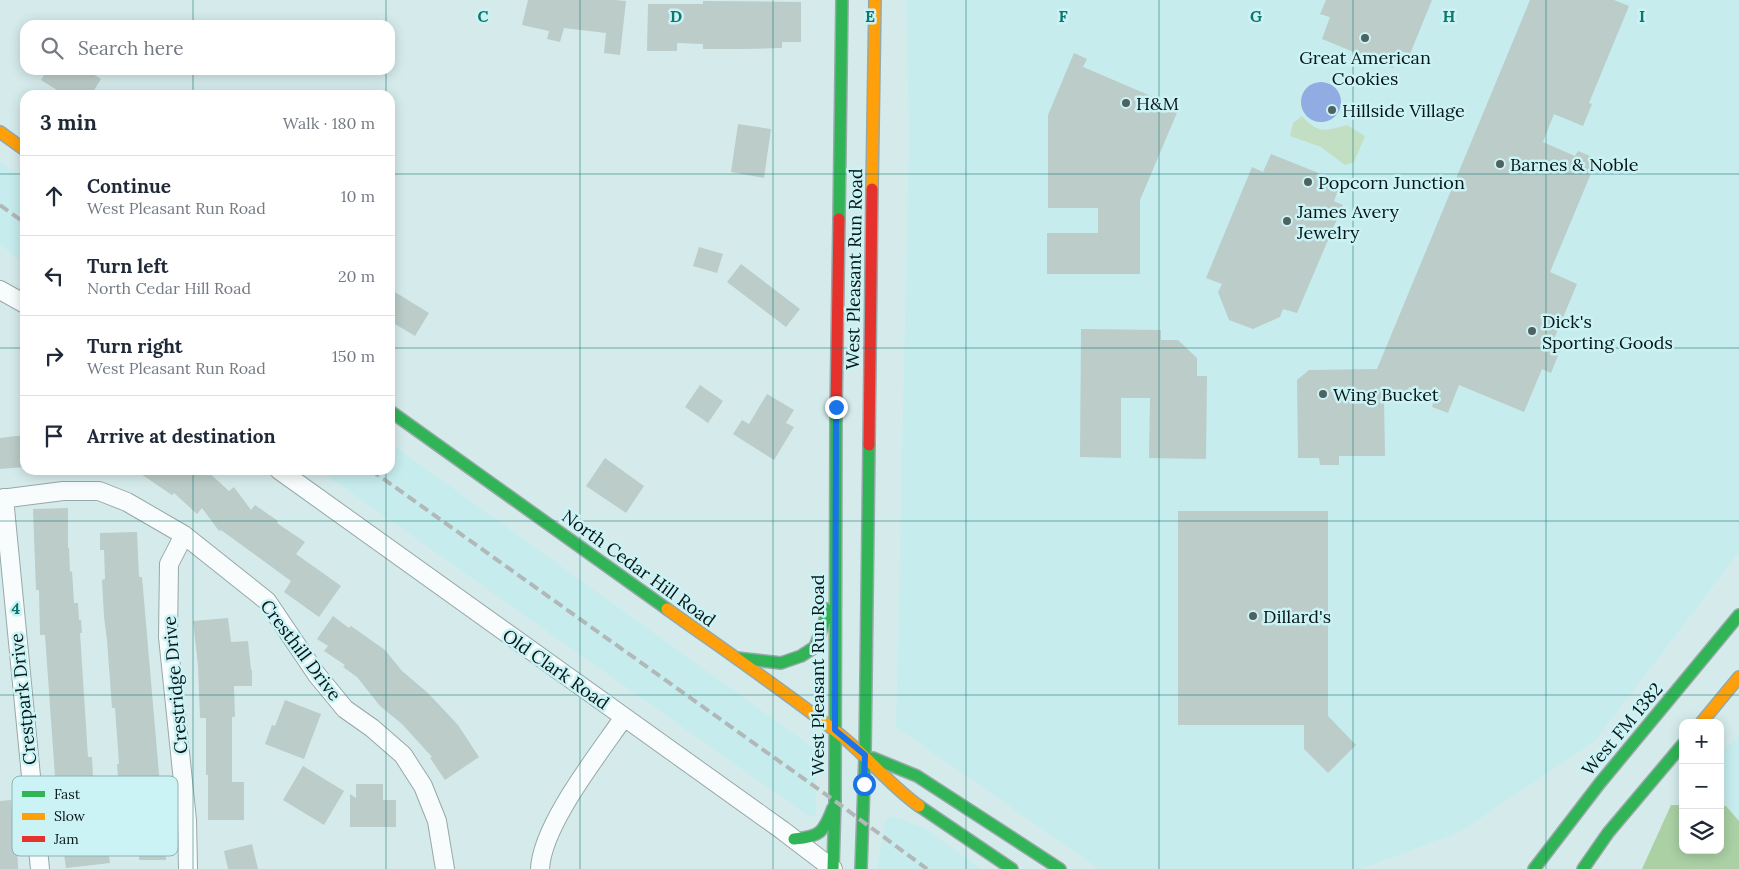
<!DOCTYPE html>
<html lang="en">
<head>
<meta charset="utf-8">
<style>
	body { margin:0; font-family:Lora,serif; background:#f6f6f7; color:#1f2937 }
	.controls { position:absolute; right:15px; bottom:15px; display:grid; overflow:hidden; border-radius:10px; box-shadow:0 2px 12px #0003 }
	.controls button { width:45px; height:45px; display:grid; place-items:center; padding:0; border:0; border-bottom:1px solid #e0e1e3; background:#fff; color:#1f2937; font:25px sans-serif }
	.stop { position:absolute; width:15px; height:15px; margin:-11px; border:4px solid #1a73e8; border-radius:50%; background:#fff }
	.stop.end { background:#1a73e8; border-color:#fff; box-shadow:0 1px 5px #0008 }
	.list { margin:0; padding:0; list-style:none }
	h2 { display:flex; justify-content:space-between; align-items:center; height:65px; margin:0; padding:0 20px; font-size:21px }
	h2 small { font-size:16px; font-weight:400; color:#747a83 }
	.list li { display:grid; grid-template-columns:32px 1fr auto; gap:15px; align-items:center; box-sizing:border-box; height:80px; padding:0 20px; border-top:1px solid #e0e1e3 }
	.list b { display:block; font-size:19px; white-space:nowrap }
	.list p { margin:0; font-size:16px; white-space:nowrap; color:#747a83 }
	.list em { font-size:16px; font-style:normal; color:#747a83 }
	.icon { flex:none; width:28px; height:28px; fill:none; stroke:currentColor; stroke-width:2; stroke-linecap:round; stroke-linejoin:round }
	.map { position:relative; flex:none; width:1739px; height:869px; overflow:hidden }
	.search { position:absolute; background:#fff; box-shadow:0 2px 12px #0003; left:20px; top:20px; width:375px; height:55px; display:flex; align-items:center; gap:12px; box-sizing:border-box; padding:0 18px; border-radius:15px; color:#747a83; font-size:19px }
	.panel { position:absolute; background:#fff; box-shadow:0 2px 12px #0003; left:20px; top:90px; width:375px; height:385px; border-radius:15px }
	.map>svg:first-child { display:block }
</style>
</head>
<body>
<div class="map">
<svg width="1739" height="869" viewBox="0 0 1739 869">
	<rect width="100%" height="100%" fill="#d5ebeb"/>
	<!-- built -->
	<path fill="#c7ecee" d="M906,0H1739V552L1595,741L1460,832L1361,869H1099L896,727L909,137Z
		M0,162L25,180V263L0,245Z
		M390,443L815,749L816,814L811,818L319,470H390Z
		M1739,735V820L1726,806L1720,768V753Z
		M893,816L926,829L981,869H877L885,820Z"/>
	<!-- green -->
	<path fill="#c3dfc3" d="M1302,116C1318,134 1325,131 1347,125L1365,136L1354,162L1345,165L1321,147L1290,136L1293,123Z"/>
	<!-- forest -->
	<path fill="#aad0a4" d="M1671,805H1683V850H1720V806H1726L1739,821V869H1642Z"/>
	<!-- water -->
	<path fill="#90ace2" d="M1301 102a20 20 0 1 1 40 0a20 20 0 1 1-40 0Z"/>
	<!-- building -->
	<path fill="#bbccc9" d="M528,0H614L626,1L620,55L604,53L606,33L564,28L560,42L547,39L549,31L522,25Z
		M1326,0H1432L1410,54L1400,51L1393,68L1322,39L1330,17L1320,14Z
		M1530,0H1614L1629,6L1589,103L1592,104L1583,126L1554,114L1543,142L1575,156L1578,151L1597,159L1550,272L1577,284L1554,339L1563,343L1551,373L1542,369L1524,412L1459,385L1448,413L1432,407L1435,398L1409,387L1405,400H1384L1385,456H1339V465H1320L1319,458H1298L1297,380L1309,370L1377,369Z
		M703,1L801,2V42H782V48L742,49H703V44L677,43V51H647L648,4H703Z
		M1074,53L1087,59L1083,67L1179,108L1140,200V274H1047V233H1098V208H1048V115Z
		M47,70H86L101,79L91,95H65L41,80Z
		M738,124L771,129L764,178L731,172Z
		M1271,154L1341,182L1334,201L1343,205L1297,313L1283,309L1280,317L1253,329L1229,320L1218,292L1222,284L1206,278L1252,167L1263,172Z
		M699,247L723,254L717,273L693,266Z
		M741,264L800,309L786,327L727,282Z
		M390,289L429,313L415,336L390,321Z
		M1081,329L1161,330V340H1178L1197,358V376H1207L1206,459L1149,458L1150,398H1121V458L1080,457Z
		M700,385L723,401L708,423L685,407Z
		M767,394L794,410L786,423L794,427L774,460L733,434L742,420L749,424Z
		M25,435V467L0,469V438Z
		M605,458L644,486L626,513L586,486Z
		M135,470H206L229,491L234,487L251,510L255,505L278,521L277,523L305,542L296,554L341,586L319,617L284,592L291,581L221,530L219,531L202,508L197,514L174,493L172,495Z
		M68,508V548H69L70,572L72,571L74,603H78L79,620H81L82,633H80L88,757H92L94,795H100L102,824H92L94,849L108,848L110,863L66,868L60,826L58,791H56L45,635H40L39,590H36L33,509Z
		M1178,511H1328V716L1356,745L1328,773L1304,749V725H1178Z
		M137,532L139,577H142L161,797H163L164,830H166V860H139V847H126L123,791H119L117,764H119L115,708H112L107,640L104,617L102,580L105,579L104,550H100V533Z
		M333,616L349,628L351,626L385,650L402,671L428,693L458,725L479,757L445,780L430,758L432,757L402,724L380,706L357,677L343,667L345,665L324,651L328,646L317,639Z
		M228,618L231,642L248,641L251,670H252V686H234L235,717H232V782H244V820H208V775H206V718H200L198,665L193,621Z
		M285,700L321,714L304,759L265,744L272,725L275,726Z
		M303,766L344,791L324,825L283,800Z
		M356,784H383V800H396V827H350V794L356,798Z
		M11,800L14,841H17L18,869H0V801Z
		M252,844L258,869H228L224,851Z"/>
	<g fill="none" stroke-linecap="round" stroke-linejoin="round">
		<defs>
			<path id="street" d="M0,290L25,304
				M279,470L782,830L833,869
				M4,498L40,869
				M0,499L63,491H99L127,502L184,535L267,601L317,675L345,709L372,728L403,755L423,786L437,821L445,869
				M184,535L169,564L168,637L187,820L188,869
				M540,869C542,825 598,755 624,717"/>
			<path id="fast" d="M839,219L842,0
				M390,411L667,609
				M737,658L781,663L801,656L815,647L825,620L826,609
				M873,758L917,776L1060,869
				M919,806L1012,869
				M794,839C820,837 824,832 833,808
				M833,869L835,801L836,413
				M861,869L865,755L869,445
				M1534,869L1600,783L1739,615
				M1583,869L1608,833L1683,744"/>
			<path id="slow" d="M0,132L25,150
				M872,189L875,0
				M667,609C723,649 780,688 834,730C865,753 888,784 919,806
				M1701,723L1739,677"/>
			<path id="jam" d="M836,413L839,219
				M869,445L872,189"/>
		</defs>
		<!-- street casing -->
		<use href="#street" stroke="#97a8a8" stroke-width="20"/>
		<!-- fast casing -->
		<use href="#fast" stroke="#97a8a8" stroke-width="14"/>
		<!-- slow casing -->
		<use href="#slow" stroke="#97a8a8" stroke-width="14"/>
		<!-- jam casing -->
		<use href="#jam" stroke="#97a8a8" stroke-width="14"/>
		<!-- street -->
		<use href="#street" stroke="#f9fcfc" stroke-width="18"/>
		<!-- fast -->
		<use href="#fast" stroke="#30b455" stroke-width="11"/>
		<!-- slow -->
		<use href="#slow" stroke="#ff9f0a" stroke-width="11"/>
		<!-- jam -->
		<use href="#jam" stroke="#e5322d" stroke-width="11"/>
		<!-- rail -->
		<path stroke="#b2b8b8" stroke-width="4" stroke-dasharray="10 5" stroke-linecap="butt" d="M0,205L25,223
			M371,470L835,801L927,869"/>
	</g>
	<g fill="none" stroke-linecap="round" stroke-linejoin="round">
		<!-- route -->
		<path stroke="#1a73e8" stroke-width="6" d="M836,407L835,730L865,755L864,784"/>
	</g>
	<!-- grid -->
	<path fill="none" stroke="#0f766e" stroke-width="1" stroke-opacity="0.55" d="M193,0V25M386,0V25M580,0V869M773,0V869M966,0V869M1159,0V869M1353,0V869M1546,0V869M193,70V95M386,70V95M0,174H25M390,174H1739M0,348H25M390,348H1739M193,470V869M386,470V869M0,521H1739M0,695H1739"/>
	<!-- markers -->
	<g fill="#4f6161" stroke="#cbf3f5" stroke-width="2">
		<circle cx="1365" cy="38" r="5"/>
		<circle cx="1126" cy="103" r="5"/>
		<circle cx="1332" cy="110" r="5"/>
		<circle cx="1500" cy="164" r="5"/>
		<circle cx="1308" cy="182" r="5"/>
		<circle cx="1287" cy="221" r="5"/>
		<circle cx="1532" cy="331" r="5"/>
		<circle cx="1323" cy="394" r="5"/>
		<circle cx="1253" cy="616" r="5"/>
	</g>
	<g text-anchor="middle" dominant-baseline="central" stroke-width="5" stroke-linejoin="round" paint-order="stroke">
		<!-- poi labels -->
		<g font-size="18" fill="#071617" stroke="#cbf3f5" text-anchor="start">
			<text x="1365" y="57" text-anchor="middle">Great American<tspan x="1365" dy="21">Cookies</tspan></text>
			<text x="1136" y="103">H&amp;M</text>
			<text x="1342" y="110">Hillside Village</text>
			<text x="1510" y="164">Barnes &amp; Noble</text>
			<text x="1318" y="182">Popcorn Junction</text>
			<text x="1297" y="211">James Avery<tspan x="1297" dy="21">Jewelry</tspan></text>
			<text x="1542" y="321">Dick's<tspan x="1542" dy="21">Sporting Goods</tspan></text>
			<text x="1333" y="394">Wing Bucket</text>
			<text x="1263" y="616">Dillard's</text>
		</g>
		<!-- street labels -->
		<g font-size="18" fill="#071617" stroke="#cbf3f5">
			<text transform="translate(854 269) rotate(-89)">West Pleasant Run Road</text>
			<text transform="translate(639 568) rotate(36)">North Cedar Hill Road</text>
			<text transform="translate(301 650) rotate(53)">Cresthill Drive</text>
			<text transform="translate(556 669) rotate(35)">Old Clark Road</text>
			<text transform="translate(817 675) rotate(-90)">West Pleasant Run Road</text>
			<text transform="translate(175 685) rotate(-95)">Crestridge Drive</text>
			<text transform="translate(23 699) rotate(-96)">Crestpark Drive</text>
			<text transform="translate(1622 729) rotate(-50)">West FM 1382</text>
		</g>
	</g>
	<!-- legend -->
	<rect x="12" y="776" width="166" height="80" rx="8" fill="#cbf3f5" stroke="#90b1b2" stroke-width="1"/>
	<rect x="22" y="791" width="23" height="6" fill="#30b455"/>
	<rect x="22" y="813" width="23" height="7" fill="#ff9f0a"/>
	<rect x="22" y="836" width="23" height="6" fill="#e5322d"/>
	<g font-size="14" fill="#071617">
		<text x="54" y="799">Fast</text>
		<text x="54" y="821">Slow</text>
		<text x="54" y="844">Jam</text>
	</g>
	<g font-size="16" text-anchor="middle" font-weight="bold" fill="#0f766e" stroke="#cbf3f5" stroke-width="5" stroke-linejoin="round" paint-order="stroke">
		<text x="483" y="22">C</text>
		<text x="676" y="22">D</text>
		<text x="870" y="22">E</text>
		<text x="1063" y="22">F</text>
		<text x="1256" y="22">G</text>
		<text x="1449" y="22">H</text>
		<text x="1642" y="22">I</text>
		<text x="16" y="614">4</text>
	</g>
</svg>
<div class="controls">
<button>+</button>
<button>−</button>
<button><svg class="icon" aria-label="layers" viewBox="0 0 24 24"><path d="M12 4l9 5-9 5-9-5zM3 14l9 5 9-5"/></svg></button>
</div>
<div class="stop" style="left:864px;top:784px"></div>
<div class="stop end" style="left:836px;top:407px"></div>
<div class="search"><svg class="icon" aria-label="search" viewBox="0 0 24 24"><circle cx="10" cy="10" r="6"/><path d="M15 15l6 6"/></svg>Search here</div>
<section class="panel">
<h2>3 min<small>Walk · 180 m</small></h2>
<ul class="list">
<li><svg class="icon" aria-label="ahead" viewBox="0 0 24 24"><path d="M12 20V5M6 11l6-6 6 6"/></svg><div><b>Continue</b><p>West Pleasant Run Road</p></div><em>10 m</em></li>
<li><svg class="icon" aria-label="left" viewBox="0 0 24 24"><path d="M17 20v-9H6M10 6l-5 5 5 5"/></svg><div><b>Turn left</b><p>North Cedar Hill Road</p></div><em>20 m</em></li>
<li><svg class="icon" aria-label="right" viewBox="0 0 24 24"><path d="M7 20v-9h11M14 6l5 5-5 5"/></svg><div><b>Turn right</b><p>West Pleasant Run Road</p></div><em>150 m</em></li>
<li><svg class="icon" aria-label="arrive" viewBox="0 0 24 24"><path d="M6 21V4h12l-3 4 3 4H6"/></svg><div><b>Arrive at destination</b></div></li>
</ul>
</section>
</div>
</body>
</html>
